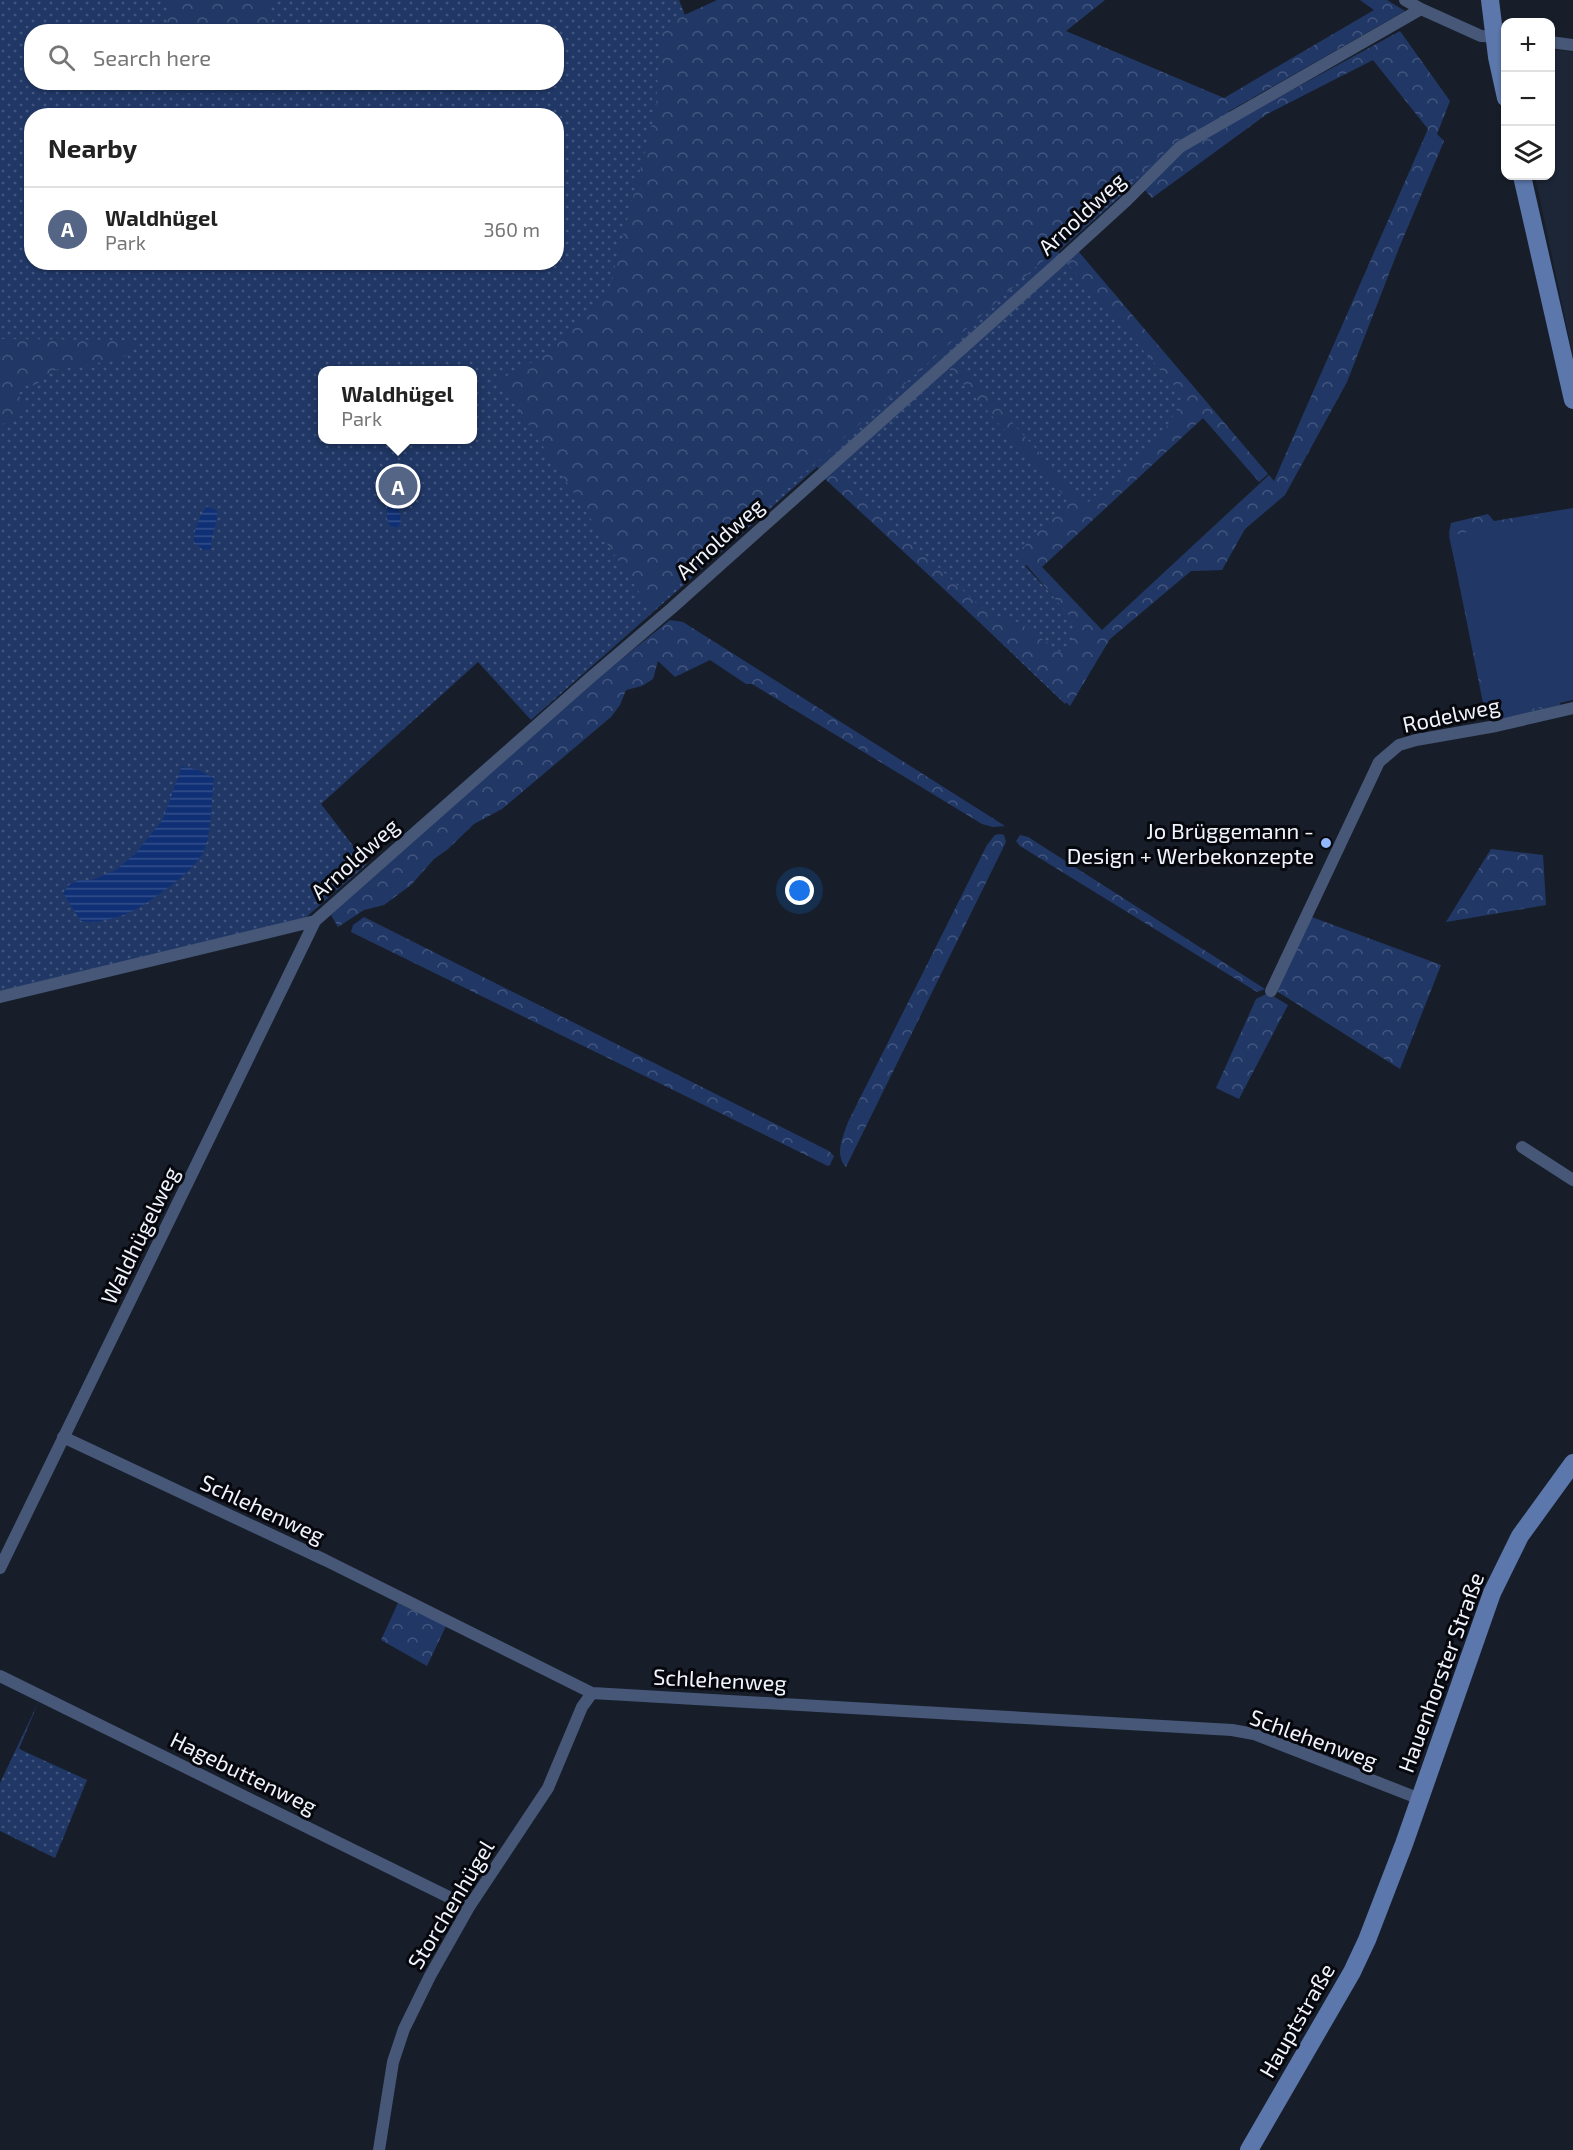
<!DOCTYPE html>
<html lang="en">
<head>
<meta charset="utf-8">
<style>
	body { margin:0; font-family:"Exo 2",sans-serif; background:#f2f2f2; color:#222 }
	.controls { position:absolute; right:18px; top:18px; display:grid; overflow:hidden; border-radius:12px; box-shadow:0 2px 4px #0004 }
	.controls button { width:54px; height:54px; display:grid; place-items:center; padding:0; border:0; border-bottom:2px solid #e0e0e0; background:#fff; color:#222; font:30px sans-serif }
	.you { position:absolute; left:800px; top:891px; width:21px; height:21px; margin:-15px; border:4px solid #fff; border-radius:50%; background:#1a73e8; box-shadow:0 0 0 9px #1a73e833 }
	.badge { display:grid; place-items:center; width:39px; height:39px; border-radius:50%; background:#556585; color:#fff; font-size:20px; font-weight:700 }
	.pin { position:absolute; translate:-50% -50%; border:3px solid #fff; box-shadow:0 2px 6px #0006 }
	.popup { position:absolute; left:318px; top:366px; width:159px; height:78px; box-sizing:border-box; display:grid; place-content:center; border-radius:12px; background:#fff; filter:drop-shadow(0 2px 4px #0005); font-size:20px; white-space:nowrap; color:#767676 }
	.popup b { font-size:22px; color:#222 }
	.popup::after { content:''; position:absolute; left:50%; top:100%; margin-left:-12px; border:12px solid transparent; border-top-color:#fff }
	.list { margin:0; padding:0; list-style:none }
	h2 { display:flex; justify-content:space-between; align-items:center; height:78px; margin:0; padding:0 24px; font-size:26px }
	h2 small { font-size:20px; font-weight:400; color:#767676 }
	.list li { display:grid; grid-template-columns:39px 1fr auto; gap:18px; align-items:center; box-sizing:border-box; height:84px; padding:0 24px; border-top:2px solid #e0e0e0 }
	.list b { display:block; font-size:22px; white-space:nowrap }
	.list p { margin:0; font-size:20px; white-space:nowrap; color:#767676 }
	.list em { font-size:20px; font-style:normal; color:#767676 }
	.icon { flex:none; width:33px; height:33px; fill:none; stroke:currentColor; stroke-width:2; stroke-linecap:round; stroke-linejoin:round }
	.map { position:relative; flex:none; width:1573px; height:2150px; overflow:hidden }
	.search { position:absolute; background:#fff; box-shadow:0 2px 4px #0004; left:24px; top:24px; width:540px; height:66px; display:flex; align-items:center; gap:15px; box-sizing:border-box; padding:0 21px; border-radius:24px; color:#767676; font-size:22px }
	.panel { position:absolute; background:#fff; box-shadow:0 2px 4px #0004; left:24px; top:108px; width:540px; height:162px; border-radius:24px }
	.map>svg:first-child { display:block }
</style>
</head>
<body>
<div class="map">
<svg width="1573" height="2150" viewBox="0 0 1573 2150">
	<defs>
		<pattern id="grass-dots" width="8" height="8" patternUnits="userSpaceOnUse" patternTransform="scale(1.5)"><rect width="8" height="8" fill="#213867"/><path d="M2 2h.1M6 6h.1" fill="none" stroke="#42557e" stroke-width="1.8" stroke-linecap="round"/></pattern>
		<pattern id="forest-crowns" width="20" height="18" patternUnits="userSpaceOnUse" patternTransform="scale(1.5)"><rect width="20" height="18" fill="#213867"/><path d="M2 6a3 3 0 1 1 6 0M12 15a3 3 0 1 1 6 0" fill="none" stroke="#42557e"/></pattern>
		<pattern id="water-rules" width="6" height="5" patternUnits="userSpaceOnUse" patternTransform="scale(1.5)"><rect width="6" height="5" fill="#103076"/><path d="M0 2.5h6" fill="none" stroke="#334f8a"/></pattern>
	</defs>
	<rect width="100%" height="100%" fill="#171e2a"/>
	<!-- built -->
	<path fill="#1d2637" d="M1551,49L1573,52V356L1535,176H1550Z"/>
	<!-- grass -->
	<path fill="url(#grass-dots)" fill-rule="evenodd" d="M0,0H679L691,30L1184,103L1234,113L1175,147L1058,252L1198,412L1077,517L1025,566L1100,647L1065,704L817,467L531,720L478,662L321,804L367,864L304,919L0,991ZM32,32H556V82H32ZM32,116H556V262H32ZM323,370H473V440H323Z
		M38,1703L19,1749L87,1780L55,1858L0,1831V1783Z"/>
	<!-- forest -->
	<path fill="url(#forest-crowns)" d="M167,0H275L268,9L270,31L167,32Z
		M717,0H1105L1066,31L1224,98L1374,10L1360,0H1387L1405,11L1177,141L651,610L499,380L545,355L607,297L656,109L660,34L678,18Z
		M1400,31L1450,101L1437,134L1444,141L1399,248L1347,382L1285,495L1245,529L1222,570L1191,571L1110,639L1070,706L824,478L833,468L990,616L1018,622L1063,654L1079,627L1017,554L1068,500L946,365L954,359L1086,504L1159,440L1184,397L1065,261L1078,251L1268,474L1259,482L1203,418L1042,567L1102,630L1269,475L1274,481L1428,129L1373,60L1267,114L1152,198L1144,189L1182,150Z
		M168,83H275L276,93H168Z
		M0,339L128,340L134,342C129,377 58,350 37,385L19,386L14,392L23,400L25,412L21,416L0,425Z
		M1573,508L1560,705L1493,721L1486,718L1449,533L1451,523L1488,514L1494,521Z
		M670,620L683,622L1005,826L993,827L982,824L752,684H746L710,660L675,677L658,661L653,679L642,686L626,690L620,705L611,717L502,809L474,824L448,849L434,859L411,885L384,905L364,910L338,927L331,915L337,909L609,669Z
		M1000,834L1004,835L1006,842L846,1167C834,1154 843,1137 848,1122L987,845L995,835Z
		M1020,835L1028,837L1265,989L1257,992L1020,846L1016,841Z
		M1491,849L1543,855L1546,905L1446,922Z
		M1309,916L1441,965L1400,1069L1278,992L1275,986Z
		M364,917L829,1151L834,1156L830,1165L828,1166L351,932L353,925Z
		M1268,993L1288,1005L1239,1099L1216,1088L1256,999Z
		M398,1603L446,1626L427,1666L381,1640Z"/>
	<!-- pitch -->
	<path fill="#213867" d="M1573,510V700L1489,718L1449,536Z"/>
	<!-- water -->
	<path fill="url(#water-rules)" d="M391,503L396,504L399,510L401,522L397,528L389,525L387,518V506Z
		M207,506L217,511C218,524 210,536 211,549L203,550L194,542C193,531 200,515 207,506Z
		M182,766L198,770L214,778C211,800 212,832 204,851C196,870 145,907 126,914C111,919 96,924 81,921L63,893L69,885L79,880H92L116,870L136,853L163,819Z"/>
	<g fill="none" stroke-linecap="round" stroke-linejoin="round">
		<!-- street -->
		<path stroke="#465777" stroke-width="12" d="M1405,0L1421,9L1481,36L1506,37
			M1550,42L1573,45
			M1271,991L1379,762L1399,745L1416,740L1496,726L1573,708
			M0,997L315,921L590,678L672,608L1058,263L1127,200L1180,147L1421,9
			M1522,1147L1573,1180
			M63,1437L325,1560L592,1693L1232,1730L1254,1734L1420,1799
			M0,1568L315,921
			M0,1676L469,1907
			M379,2150L393,2062L404,2029L430,1976L469,1907L548,1788L582,1707L592,1693"/>
		<!-- secondary -->
		<path stroke="#5c77ab" stroke-width="18" d="M1490,0L1497,57L1506,98
			M1522,176L1573,400
			M1249,2150L1352,1972L1367,1940L1404,1844L1492,1593L1520,1536L1573,1463"/>
	</g>
	<!-- markers -->
	<circle fill="#93b7fd" stroke="#06080d" stroke-width="2" cx="1326" cy="843" r="6"/>
	<g text-anchor="middle" dominant-baseline="central" stroke-width="6" stroke-linejoin="round" paint-order="stroke">
		<!-- street labels -->
		<g font-size="22" fill="#f0f4fd" stroke="#06080d">
			<text transform="translate(1081 213) rotate(-43)">Arnoldweg</text>
			<text transform="translate(719 538) rotate(-42)">Arnoldweg</text>
			<text transform="translate(1451 714) rotate(-12)">Rodelweg</text>
			<text transform="translate(354 858) rotate(-42)">Arnoldweg</text>
			<text transform="translate(139 1235) rotate(-64)">Waldhügelweg</text>
			<text transform="translate(263 1508) rotate(25)">Schlehenweg</text>
			<text transform="translate(1440 1672) rotate(-70)">Hauenhorster Straße</text>
			<text transform="translate(720 1679) rotate(3)">Schlehenweg</text>
			<text transform="translate(1314 1738) rotate(20)">Schlehenweg</text>
			<text transform="translate(244 1772) rotate(26)">Hagebuttenweg</text>
			<text transform="translate(450 1904) rotate(-59)">Storchenhügel</text>
			<text transform="translate(1296 2020) rotate(-60)">Hauptstraße</text>
		</g>
		<!-- poi labels -->
		<g font-size="22" fill="#f0f4fd" stroke="#06080d" text-anchor="end">
			<text x="1314" y="830">Jo Brüggemann -<tspan x="1314" dy="25">Design + Werbekonzepte</tspan></text>
		</g>
	</g>
</svg>
<div class="controls">
<button>+</button>
<button>−</button>
<button><svg class="icon" aria-label="layers" viewBox="0 0 24 24"><path d="M12 4l9 5-9 5-9-5zM3 14l9 5 9-5"/></svg></button>
</div>
<div class="you"></div>
<div class="pin badge" style="left:398px;top:486px">A</div>
<div class="popup"><b>Waldhügel</b>Park</div>
<div class="search"><svg class="icon" aria-label="search" viewBox="0 0 24 24"><circle cx="10" cy="10" r="6"/><path d="M15 15l6 6"/></svg>Search here</div>
<section class="panel">
<h2>Nearby<small></small></h2>
<ul class="list">
<li><span class="badge">A</span><div><b>Waldhügel</b><p>Park</p></div><em>360 m</em></li>
</ul>
</section>
</div>
</body>
</html>
